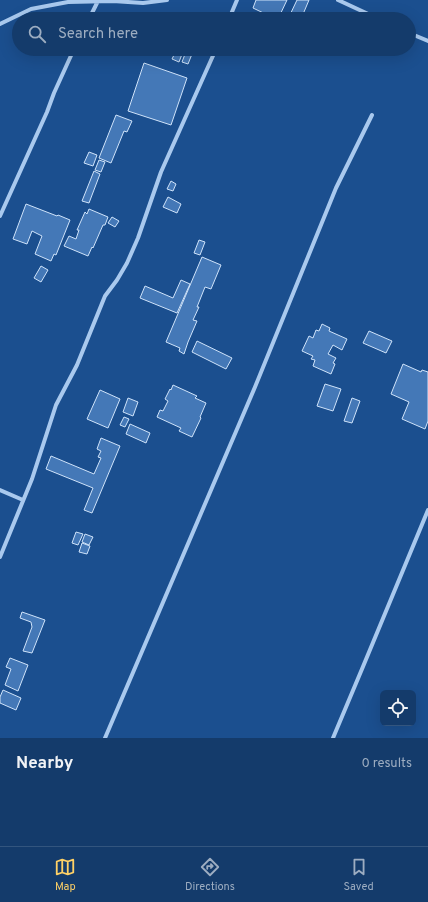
<!DOCTYPE html>
<html lang="en">
<head>
<meta charset="utf-8">
<style>
	body { margin:0; font-family:Overpass,sans-serif; background:#1d4271; color:#f1f3f6 }
	.controls { position:absolute; right:12px; bottom:12px; display:grid; overflow:hidden; border-radius:6px; box-shadow:0 4px 16px #0002 }
	.controls button { width:36px; height:36px; display:grid; place-items:center; padding:0; border:0; border-bottom:1px solid #33557e; background:#143b6b; color:#f1f3f6; font:20px sans-serif }
	.list { margin:0; padding:0; list-style:none }
	h2 { display:flex; justify-content:space-between; align-items:center; height:52px; margin:0; padding:0 16px; font-size:17px }
	h2 small { font-size:13px; font-weight:400; color:#9dadc1 }
	.icon { flex:none; width:22px; height:22px; fill:none; stroke:currentColor; stroke-width:2; stroke-linecap:round; stroke-linejoin:round }
	.map { position:relative; flex:none; width:428px; height:738px; overflow:hidden }
	.search { position:absolute; background:#143b6b; box-shadow:0 4px 16px #0002; left:12px; right:12px; top:12px; height:44px; display:flex; align-items:center; gap:10px; box-sizing:border-box; padding:0 14px; border-radius:22px; color:#9dadc1; font-size:15px }
	.sheet { height:108px; background:#143b6b }
	nav { display:flex; justify-content:space-around; align-items:center; box-sizing:border-box; height:56px; border-top:1px solid #33557e; background:#143b6b; font-size:11px; color:#9dadc1 }
	nav a { display:grid; justify-items:center; gap:2px }
	nav .on { color:#ffd166 }
	.map>svg:first-child { display:block }
</style>
</head>
<body>
<div class="map">
<svg width="428" height="738" viewBox="0 0 428 738">
	<rect width="100%" height="100%" fill="#1b4f8f"/>
	<!-- building -->
	<path fill="#4478b7" stroke="#cfe3fa" d="M256,0H287L278,19H276L253,8Z
		M297,0H309L301,19H288Z
		M177,49H184L179,62L172,59Z
		M187,49H194L188,64L182,62Z
		M144,63L187,78L171,125L128,111Z
		M116,115L132,121L127,132L124,131L111,163L99,158Z
		M89,152L97,155L93,166L84,163Z
		M99,160L105,162L101,172L95,170Z
		M94,171L100,174L89,203L82,201Z
		M171,181L176,184L173,191L167,189Z
		M168,197L181,204L177,213L163,207Z
		M26,204L57,216L58,215L70,220L56,255L54,254L51,261L35,254L42,236L32,231L27,244L13,239Z
		M89,209L108,217L105,225H103L93,248L92,247L88,256L64,246L69,236L76,239L79,230H77L85,212L87,214Z
		M112,217L119,221L115,227L108,223Z
		M199,240L205,242L200,255L194,253Z
		M202,257L221,265L211,289L205,287L197,307H199L193,320L197,321L188,342L184,354L179,351L180,348L166,342Z
		M41,266L48,270L41,282L34,278Z
		M181,280L190,284L177,313L140,298L145,286L173,298Z
		M322,324L330,328L329,331L347,339L342,350L333,345L328,354L336,358L333,363L335,364L331,374L313,366L315,360L311,359L313,356L302,351L309,336L313,338L316,330L319,331Z
		M369,331L392,341L386,353L363,343Z
		M197,341L232,358L226,369L192,352Z
		M403,364L421,372L422,370L428,372V421L425,429L402,419L409,402L391,394Z
		M325,384L341,389L333,411L317,406Z
		M173,385L197,396L195,398L206,403L200,417L201,418L192,437L179,431L181,428L157,417L160,410L163,411L168,401L165,399L170,389L171,390Z
		M100,390L120,399L108,428L87,419Z
		M128,398L138,402L133,416L123,412Z
		M352,398L360,401L352,423L344,421Z
		M124,417L129,419L125,427L120,425Z
		M130,424L150,433L146,443L126,434Z
		M101,438L120,446L92,513L84,510L93,488L46,469L51,456L94,474L101,458L98,457L101,451L97,449Z
		M76,532L83,534L78,545L72,543Z
		M85,534L93,537L89,545L82,542Z
		M82,543L90,546L87,554L79,552Z
		M22,612L45,620L32,653L23,651L32,627L31,622L20,618Z
		M10,658L28,665L18,691L5,685L11,669L6,667Z
		M3,690L21,698L16,710L0,703V697Z"/>
	<g fill="none" stroke-linecap="round" stroke-linejoin="round">
		<!-- street -->
		<path stroke="#a9c9ee" stroke-width="4" d="M338,0L379,19
			M89,19L98,1
			M229,19L237,0
			M0,24L31,9L68,2L113,1L143,3L167,0
			M409,33L428,41
			M0,216L47,112L54,93L74,49
			M0,490L23,500
			M0,557L32,479L56,405L77,365L105,296L117,280L127,263L138,238L161,172L216,49
			M105,738L255,387L336,188L372,115
			M333,738L362,669L428,510"/>
	</g>
</svg>
<div class="controls">
<button><svg class="icon" aria-label="locate" viewBox="0 0 24 24"><circle cx="12" cy="12" r="6"/><path d="M12 2v4M12 18v4M2 12h4M18 12h4"/></svg></button>
</div>
<div class="search"><svg class="icon" aria-label="search" viewBox="0 0 24 24"><circle cx="10" cy="10" r="6"/><path d="M15 15l6 6"/></svg>Search here</div>
</div>
<section class="sheet">
<h2>Nearby<small>0 results</small></h2>
<ul class="list">
</ul>
</section>
<nav>
<a class="on"><svg class="icon" aria-label="map" viewBox="0 0 24 24"><path d="M3 6l6-2 6 2 6-2v14l-6 2-6-2-6 2zM9 4v14M15 6v14"/></svg>Map</a>
<a><svg class="icon" aria-label="directions" viewBox="0 0 24 24"><path d="M12 3l9 9-9 9-9-9zM9 14v-3h6M13 9l2 2-2 2"/></svg>Directions</a>
<a><svg class="icon" aria-label="saved" viewBox="0 0 24 24"><path d="M7 4h10v16l-5-4-5 4z"/></svg>Saved</a>
</nav>
</body>
</html>
